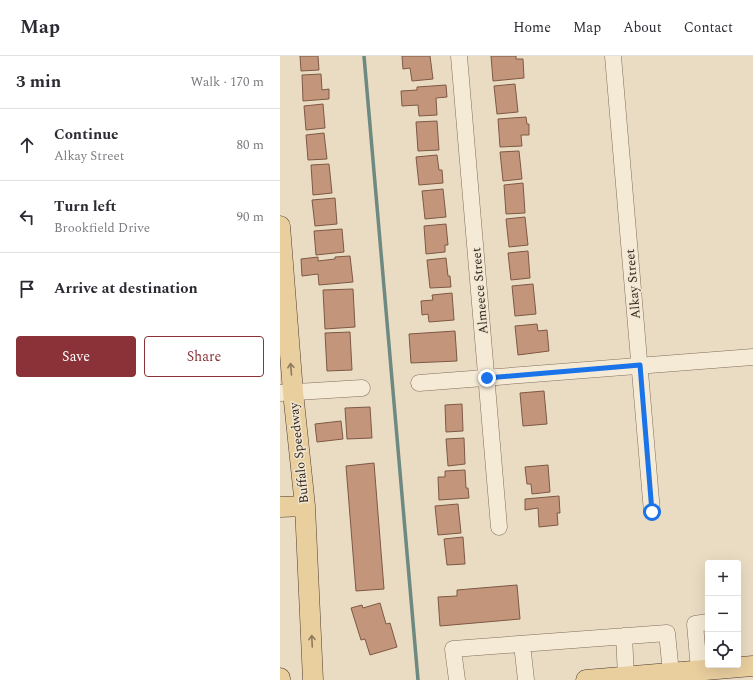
<!DOCTYPE html>
<html lang="en">
<head>
<meta charset="utf-8">
<style>
	body { margin:0; font-family:Spectral,serif; background:#f2f2f3; color:#2b2b33 }
	.controls { position:absolute; right:12px; bottom:12px; display:grid; overflow:hidden; border-radius:4px; box-shadow:0 4px 16px #0002 }
	.controls button { width:36px; height:36px; display:grid; place-items:center; padding:0; border:0; border-bottom:1px solid #e1e1e2; background:#fff; color:#2b2b33; font:20px sans-serif }
	.stop { position:absolute; width:12px; height:12px; margin:-9px; border:3px solid #1a73e8; border-radius:50%; background:#fff }
	.stop.end { background:#1a73e8; border-color:#fff; box-shadow:0 1px 4px #0008 }
	.list { margin:0; padding:0; list-style:none }
	h2 { display:flex; justify-content:space-between; align-items:center; height:52px; margin:0; padding:0 16px; font-size:17px }
	h2 small { font-size:13px; font-weight:400; color:#7c7c81 }
	.list li { display:grid; grid-template-columns:26px 1fr auto; gap:12px; align-items:center; box-sizing:border-box; height:72px; padding:0 16px; border-top:1px solid #e1e1e2 }
	.list b { display:block; font-size:15px; white-space:nowrap }
	.list p { margin:0; font-size:13px; white-space:nowrap; color:#7c7c81 }
	.list em { font-size:13px; font-style:normal; color:#7c7c81 }
	.actions { display:flex; gap:8px; padding:12px 16px }
	.actions a { flex:1; padding:9px 0; border:1px solid #8a3237; border-radius:4px; text-align:center; font-size:14px; color:#8a3237 }
	.actions .main { background:#8a3237; color:#fff }
	.icon { flex:none; width:22px; height:22px; fill:none; stroke:currentColor; stroke-width:2; stroke-linecap:round; stroke-linejoin:round }
	.map { position:relative; flex:none; width:473px; height:624px; overflow:hidden }
	header { display:flex; align-items:center; gap:24px; box-sizing:border-box; height:56px; padding:0 20px; background:#fff; border-bottom:1px solid #e1e1e2 }
	header strong { font-size:19px }
	nav { display:flex; gap:22px; margin-inline-start:auto; font-size:14px }
	main { display:flex }
	aside { flex:1; background:#fff }
	.map>svg:first-child { display:block }
</style>
</head>
<body>
<header>
<strong>Map</strong>
<nav><a>Home</a><a>Map</a><a>About</a><a>Contact</a></nav>
</header>
<main>
<aside>
<h2>3 min<small>Walk · 170 m</small></h2>
<ul class="list">
<li><svg class="icon" aria-label="ahead" viewBox="0 0 24 24"><path d="M12 20V5M6 11l6-6 6 6"/></svg><div><b>Continue</b><p>Alkay Street</p></div><em>80 m</em></li>
<li><svg class="icon" aria-label="left" viewBox="0 0 24 24"><path d="M17 20v-9H6M10 6l-5 5 5 5"/></svg><div><b>Turn left</b><p>Brookfield Drive</p></div><em>90 m</em></li>
<li><svg class="icon" aria-label="arrive" viewBox="0 0 24 24"><path d="M6 21V4h12l-3 4 3 4H6"/></svg><div><b>Arrive at destination</b></div></li>
</ul>
<div class="actions"><a class="main">Save</a><a>Share</a></div>
</aside>
<div class="map">
<svg width="473" height="624" viewBox="0 0 473 624">
	<rect width="100%" height="100%" fill="#e9dcc3"/>
	<g fill="none" stroke-linecap="round" stroke-linejoin="round">
		<!-- stream -->
		<path stroke="#6d8981" stroke-width="3.5" d="M84,0L138,624"/>
	</g>
	<!-- building -->
	<path fill="#c3967c" stroke="#7e5844" d="M20,0H38L39,14L21,15Z
		M122,0H150L153,23L132,25L130,12L123,13Z
		M211,0H236V3H243L244,22L213,25Z
		M41,18L42,34L49,33V43L23,45L22,19Z
		M235,28L238,56L217,58L214,30Z
		M166,29L167,41L156,42L157,59L139,60L138,49L122,50L121,35L137,34V31Z
		M43,48L45,72L26,74L24,50Z
		M246,61L247,68H249V79H241L242,90L220,91L218,63Z
		M157,65L159,94L138,95L136,66Z
		M44,77L47,103L28,104L26,79Z
		M239,95L242,123L223,125L220,96Z
		M157,99L159,114H162L163,127L139,129L136,101Z
		M49,108L52,137L33,139L31,109Z
		M243,127L245,157L226,158L224,129Z
		M163,133L166,161L145,163L142,135Z
		M55,142L57,168L35,170L32,144Z
		M245,161L248,189L229,191L226,163Z
		M166,168L168,189H165V196L146,198L144,170Z
		M62,173L64,196L36,199L34,175Z
		M248,195L250,222L231,224L228,197Z
		M70,200L73,226L39,229L38,218L22,220L21,203L38,201V205L55,203V201Z
		M166,202L168,220H170L171,231L150,232L147,204Z
		M253,228L256,258L235,260L232,230Z
		M73,233L75,271L45,273L43,234Z
		M172,237L174,264L149,266L148,258L142,259L141,245L153,244L152,239Z
		M257,268L258,275L267,274L269,295L238,299L235,270Z
		M175,275L177,305L131,307L129,278Z
		M70,276L72,314L47,315L45,277Z
		M264,335L267,368L243,370L240,337Z
		M182,348L183,375L166,376L165,349Z
		M90,351L92,382L67,383L65,352Z
		M61,365L63,383L37,386L35,368Z
		M184,382L185,408L168,410L166,383Z
		M94,407L104,533L76,535L66,410Z
		M268,409L270,436L252,438L251,428H247L245,411Z
		M185,414L186,432H188L189,442L159,444L158,421H165V415Z
		M279,440L280,457H277L278,469L259,471L258,452L245,454V443Z
		M178,448L181,477L158,479L155,450Z
		M183,481L185,508L167,509L164,483Z
		M237,529L240,563L160,570L158,541L177,540V534Z
		M100,547L106,568L110,567L117,591L90,599L85,583L81,584L71,552L82,549L83,552Z"/>
	<g fill="none" stroke-linecap="round" stroke-linejoin="round">
		<defs>
			<path id="minor" d="M179,0L219,471
				M333,0L372,456
				M139,327L473,301
				M0,337L82,332
				M344,580L346,620
				M242,588L246,624
				M419,614L415,568L428,566
				M177,624L173,593L387,577L391,617"/>
			<path id="major" d="M0,170L13,336L25,450L33,624
				M0,451L25,450
				M0,622V624
				M306,624L473,610"/>
		</defs>
		<!-- minor casing -->
		<use href="#minor" stroke="#816e5c" stroke-width="17"/>
		<!-- major casing -->
		<use href="#major" stroke="#4f3d2f" stroke-width="21"/>
		<!-- minor -->
		<use href="#minor" stroke="#f5ead5" stroke-width="16"/>
		<!-- major -->
		<use href="#major" stroke="#e9ce9e" stroke-width="20"/>
	</g>
	<!-- one-way arrows -->
	<defs><path id="oneway-shaft" d="M-6 0H5M1.5-3L5.5 0L1.5 3" fill="none" stroke-width="1.6" stroke-linecap="round" stroke-linejoin="round"/></defs>
	<g stroke="#8e7a5e">
		<use href="#oneway-shaft" transform="translate(11 313) rotate(-95)"/>
		<use href="#oneway-shaft" transform="translate(32 585) rotate(-93)"/>
	</g>
	<g fill="none" stroke-linecap="round" stroke-linejoin="round">
		<!-- route -->
		<path stroke="#1a73e8" stroke-width="5" d="M207,322L360,309L372,456"/>
	</g>
	<g text-anchor="middle" dominant-baseline="central" stroke-width="3" stroke-linejoin="round" paint-order="stroke">
		<!-- street labels -->
		<g font-size="13" fill="#33271e" stroke="#f1e6d2">
			<text transform="translate(353 228) rotate(-95)">Alkay Street</text>
			<text transform="translate(200 235) rotate(-95)">Almeece Street</text>
			<text transform="translate(19 397) rotate(-96)">Buffalo Speedway</text>
		</g>
	</g>
</svg>
<div class="controls">
<button>+</button>
<button>−</button>
<button><svg class="icon" aria-label="locate" viewBox="0 0 24 24"><circle cx="12" cy="12" r="6"/><path d="M12 2v4M12 18v4M2 12h4M18 12h4"/></svg></button>
</div>
<div class="stop" style="left:372px;top:456px"></div>
<div class="stop end" style="left:207px;top:322px"></div>
</div>
</main>
</body>
</html>
